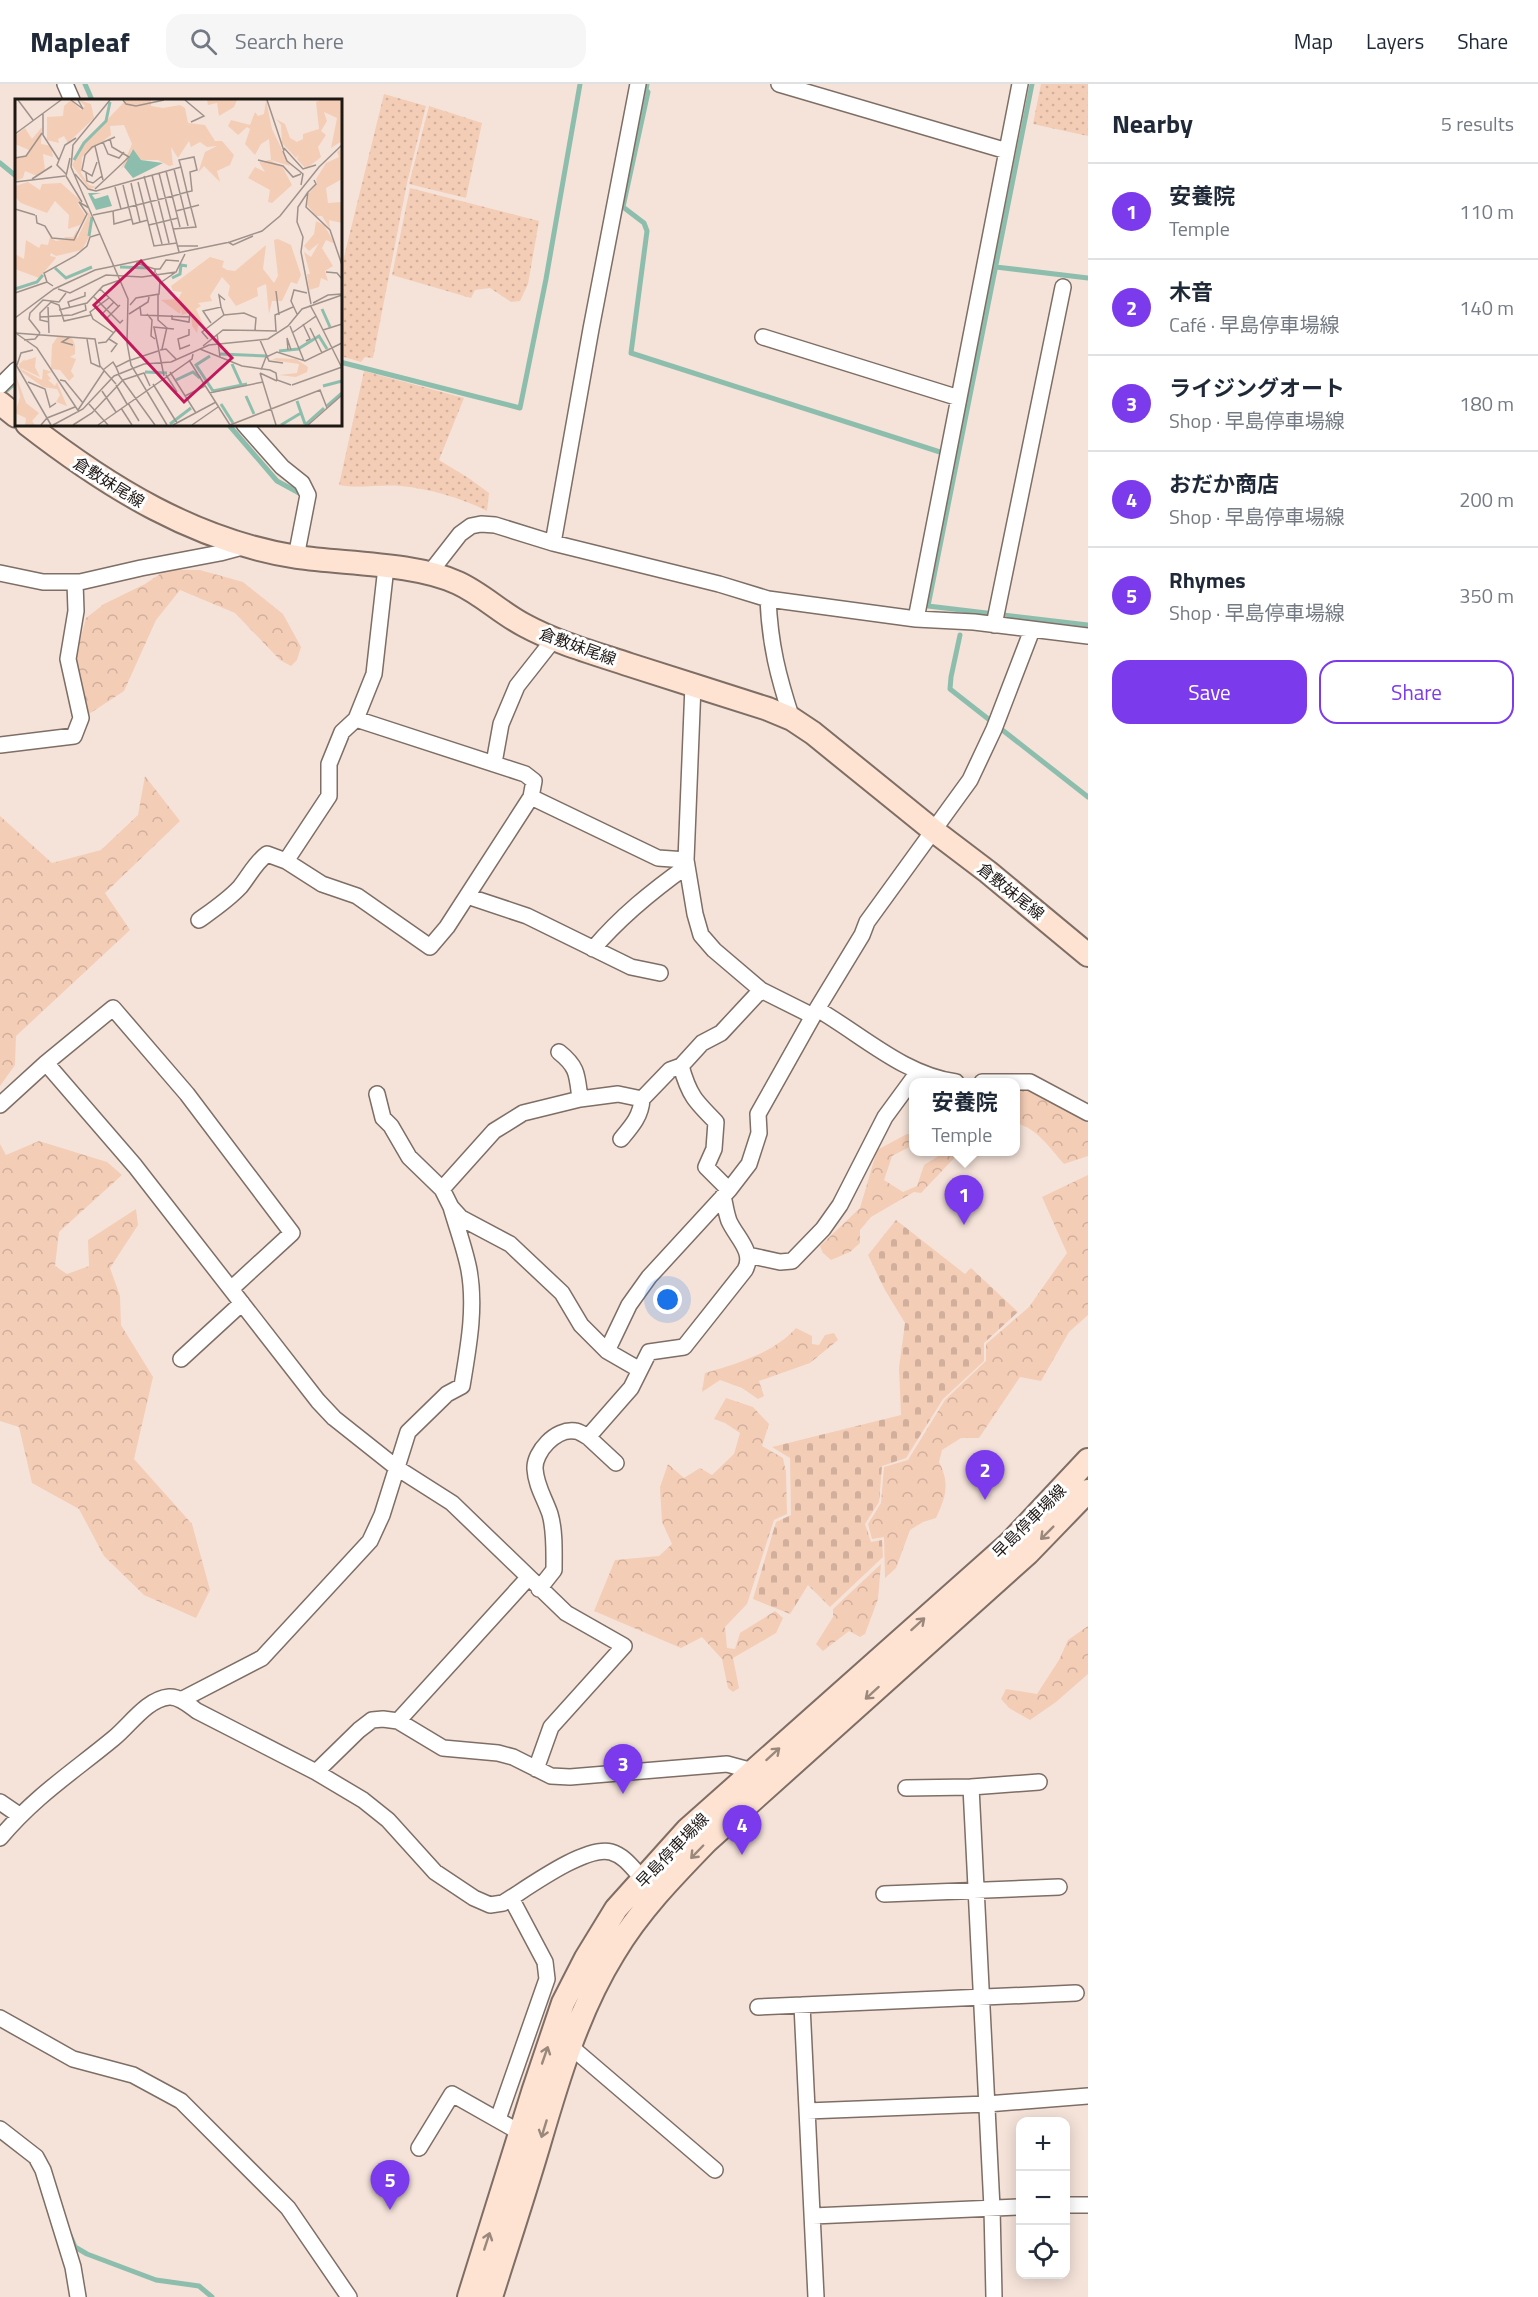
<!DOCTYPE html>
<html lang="en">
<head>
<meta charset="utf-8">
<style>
	body { margin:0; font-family:"Titillium Web","Noto Sans JP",sans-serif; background:#f6f6f7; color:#1f2937 }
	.controls { position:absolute; right:18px; bottom:18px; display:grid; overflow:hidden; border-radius:12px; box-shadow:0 3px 15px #0003 }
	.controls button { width:54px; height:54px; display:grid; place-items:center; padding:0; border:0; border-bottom:2px solid #e0e1e3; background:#fff; color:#1f2937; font:30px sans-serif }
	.you { position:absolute; left:668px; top:1216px; width:21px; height:21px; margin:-15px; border:4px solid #fff; border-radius:50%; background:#1a73e8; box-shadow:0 0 0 9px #1a73e833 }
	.badge { display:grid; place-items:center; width:39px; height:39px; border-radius:50%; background:#7c3aed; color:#fff; font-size:20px; font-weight:700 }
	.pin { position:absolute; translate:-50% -50px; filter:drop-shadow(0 2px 3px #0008) }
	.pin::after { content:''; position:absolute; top:32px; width:21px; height:18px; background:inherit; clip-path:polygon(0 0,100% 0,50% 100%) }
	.popup { position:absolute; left:909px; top:994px; width:111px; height:78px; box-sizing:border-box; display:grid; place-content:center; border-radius:12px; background:#fff; filter:drop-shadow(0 2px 4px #0005); font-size:20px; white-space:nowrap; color:#747a83 }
	.popup b { font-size:22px; color:#1f2937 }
	.popup::after { content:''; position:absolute; left:50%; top:100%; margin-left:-12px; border:12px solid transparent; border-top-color:#fff }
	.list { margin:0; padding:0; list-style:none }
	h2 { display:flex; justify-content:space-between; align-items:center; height:78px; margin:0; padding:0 24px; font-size:26px }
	h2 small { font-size:20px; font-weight:400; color:#747a83 }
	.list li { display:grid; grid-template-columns:39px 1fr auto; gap:18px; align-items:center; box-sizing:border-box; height:96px; padding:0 24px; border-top:2px solid #e0e1e3 }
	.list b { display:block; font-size:22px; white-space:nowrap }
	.list p { margin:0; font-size:20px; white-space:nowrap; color:#747a83 }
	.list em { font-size:20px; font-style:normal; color:#747a83 }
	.actions { display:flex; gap:12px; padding:18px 24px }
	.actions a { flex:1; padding:14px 0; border:2px solid #7c3aed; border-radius:18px; text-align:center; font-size:21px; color:#7c3aed }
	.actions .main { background:#7c3aed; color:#fff }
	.icon { flex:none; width:33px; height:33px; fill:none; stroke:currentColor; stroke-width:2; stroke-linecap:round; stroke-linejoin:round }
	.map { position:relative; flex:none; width:1088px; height:2213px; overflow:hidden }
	header { display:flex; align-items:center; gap:36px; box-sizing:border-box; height:84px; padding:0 30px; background:#fff; border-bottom:2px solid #e0e1e3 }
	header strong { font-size:28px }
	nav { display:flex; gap:33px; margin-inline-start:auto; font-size:21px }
	.search { width:420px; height:54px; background:#f6f6f7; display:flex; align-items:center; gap:15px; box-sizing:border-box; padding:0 21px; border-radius:18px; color:#747a83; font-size:22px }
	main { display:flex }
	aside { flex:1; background:#fff }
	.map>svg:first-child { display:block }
</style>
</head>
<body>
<header>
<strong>Mapleaf</strong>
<div class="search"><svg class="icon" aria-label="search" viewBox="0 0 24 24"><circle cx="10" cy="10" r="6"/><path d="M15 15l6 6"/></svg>Search here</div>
<nav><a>Map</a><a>Layers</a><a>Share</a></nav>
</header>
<main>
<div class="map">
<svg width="1088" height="2213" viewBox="0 0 1088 2213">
	<defs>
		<pattern id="grass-dots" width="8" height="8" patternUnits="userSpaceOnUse" patternTransform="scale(1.5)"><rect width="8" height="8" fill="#f4cdb6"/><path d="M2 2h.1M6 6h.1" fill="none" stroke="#d1af9c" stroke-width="1.8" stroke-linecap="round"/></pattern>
		<pattern id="forest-crowns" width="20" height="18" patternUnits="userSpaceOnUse" patternTransform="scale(1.5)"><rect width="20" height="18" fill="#f4cdb6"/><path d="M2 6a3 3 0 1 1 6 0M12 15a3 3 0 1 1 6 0" fill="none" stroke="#d1af9c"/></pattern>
		<pattern id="cemetery-stones" width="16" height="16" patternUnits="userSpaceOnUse" patternTransform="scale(1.5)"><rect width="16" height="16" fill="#f4cdb6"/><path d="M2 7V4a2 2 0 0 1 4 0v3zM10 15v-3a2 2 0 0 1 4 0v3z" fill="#d1af9c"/></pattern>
	</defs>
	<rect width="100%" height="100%" fill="#f5e3d9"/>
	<!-- grass -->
	<path fill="url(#grass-dots)" d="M1041,0H1088V52L1033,40Z
		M384,10L426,22L407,99L373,274L365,273L361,278L341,272V185Z
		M429,22L482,39L466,114L409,100Z
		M410,104L539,137L528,200L520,217L511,218L490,204L475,206L471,214L392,191Z
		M364,287L464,314L439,376L470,395L489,409L487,427C462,414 430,405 401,402C380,400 359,405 339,401Z"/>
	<!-- forest -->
	<path fill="url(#forest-crowns)" d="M166,486H200L243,498L283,530L301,563L297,576L291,582L280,576L235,529L180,506L156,536L124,607L89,630L75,575L86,534L104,520L145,500Z
		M145,692L180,737L105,809L130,846L16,952L15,981L0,1002V732L52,779L101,766L138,731Z
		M1015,1004H1030L1060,1023L1088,1035V1072L1064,1080C1050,1064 1036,1043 1015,1039Z
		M907,1050L913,1051V1061L892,1072L884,1096L903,1108L917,1102L924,1081L945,1068L959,1069L921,1109L914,1108L871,1133L860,1146V1159L850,1168L831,1176L823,1169L820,1162L860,1124L877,1066Z
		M39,1057L107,1078L122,1091L59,1148L55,1182L67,1190L89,1182L88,1156L136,1125L138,1141L110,1184L120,1212L121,1241L153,1293L134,1375L192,1440L210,1506L196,1534L144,1511L104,1472L79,1425L32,1399L19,1343L0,1337V1060L6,1071Z
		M1088,1091V1231L1069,1248L1041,1297L1020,1293L979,1354H961L942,1366L939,1378C950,1399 946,1413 936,1434L923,1438L910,1446L896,1484L885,1494L884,1453L872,1455L868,1440L881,1419L884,1383L908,1376L945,1316L986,1277V1260L1029,1223L1067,1169L1042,1113Z
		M796,1244L812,1252V1260L819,1261L825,1251L834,1249L838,1256L810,1279L759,1297L764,1312L758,1315L742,1304L720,1296L702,1308L705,1289C736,1280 774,1269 796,1244Z
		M726,1314L753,1323L769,1340L762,1362L783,1374L786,1388L787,1430L774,1436L747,1520L725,1543L727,1564L735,1565L740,1549L775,1527L783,1534L776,1549L733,1574L739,1604L733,1608L728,1604L722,1575L702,1553L681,1564L594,1527L615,1476L659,1472L672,1460L662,1438L660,1403L668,1380L684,1394L700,1384L712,1391L734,1370L740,1349L725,1339L714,1335Z
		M881,1480L878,1515L865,1550L860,1553L849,1547L823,1567L816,1560L833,1533V1525Z
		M1088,1542V1590L1056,1618L1030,1636L1009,1624L1001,1615L1006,1605L1037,1610L1059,1576L1068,1556Z"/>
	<!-- cemetery -->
	<path fill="url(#cemetery-stones)" d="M896,1136L965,1190L971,1184L1018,1228L984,1259V1277L943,1315L906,1374L882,1382L879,1418L865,1440L871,1458L882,1456L883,1473L830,1523L808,1501L790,1530L753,1515L776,1438L791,1431L790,1374L772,1363L901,1331L899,1284L905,1239L885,1206L868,1171Z"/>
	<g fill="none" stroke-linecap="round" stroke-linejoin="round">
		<!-- stream -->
		<path stroke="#8dbead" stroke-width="5" d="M85,0L92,16
			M647,0L646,6L648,8L623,123L644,139L647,147L631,269L940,368
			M1032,0L928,522L1088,541
			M0,79L16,92
			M996,183L1088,194
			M340,278L520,324L546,195L580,0
			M4,308L16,298
			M228,340L277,397L301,410
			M960,551L951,593L950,605L1088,713
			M70,2151L75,2163L87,2170L156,2196L199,2202L212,2213"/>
		<defs>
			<path id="minor" d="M65,0L72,16
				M779,0L1007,67
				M763,253L959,314
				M0,302L16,286
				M244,340L282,383L302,399L308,411L296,473
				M553,459L591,245L638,0
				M0,489L43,498H80L141,484L220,469L246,462
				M428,491L460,450L471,442L481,440L495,441L553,459L719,500L768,515L916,535L974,538L1088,552
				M768,515C770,561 778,592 792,635
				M916,535L1020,0
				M994,541L1063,203
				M693,601L686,776L695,830L701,851L714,866L761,906L813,932
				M0,661L74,652L81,634L68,575L76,527L75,498
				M494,679L501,640L517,602L554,555
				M531,713L658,774L686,776
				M286,777L329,712V680L342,648L356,635L374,590L386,483
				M467,812L527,832L631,883L660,889
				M199,836C213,826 228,816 240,803C249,792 255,779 267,770L286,777L322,800L357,812L430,863L447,843L531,713L534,697L525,690L356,635
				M593,865C621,832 652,807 687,782
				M817,925C862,951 904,991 956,998
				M559,968C578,983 577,991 580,1015
				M46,979L135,1082L318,1317L334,1334L397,1384L452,1419L566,1529L624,1562L551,1643L536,1685
				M681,982C689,1011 695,1017 716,1038L714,1065L706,1083L729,1106
				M982,998H1030L1088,1029
				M377,1010L383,1034L391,1042L409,1073L442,1105L451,1123L461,1134L510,1160L562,1209L581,1241L607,1267L640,1286
				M0,1021L46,979L113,924L187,1010L292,1149L231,1205
				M621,1055C632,1042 641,1032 642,1015
				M442,1105L494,1047L523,1029L580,1015L618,1010L642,1015L670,986L681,982L702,959L721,949L761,906
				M748,1171L780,1178L792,1177L823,1145L840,1121L885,1033L918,988
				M607,1267L629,1221L649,1193L729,1106L749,1080L759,1049L758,1030L817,925L862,851L867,838L970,696L994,645L1032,546
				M181,1275L242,1219
				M588,1353L616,1379
				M539,1505L554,1486C554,1468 555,1447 550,1430C545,1415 536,1402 535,1385C534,1368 556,1344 575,1347C579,1347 584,1351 588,1353L631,1304L649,1268L684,1263L745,1186C755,1168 736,1153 729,1137C726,1129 725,1120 723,1112
				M181,1616L262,1574L370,1457L382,1431L408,1348L447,1310L462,1302C468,1265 476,1225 469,1186C465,1165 457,1144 451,1123
				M398,1637L528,1494
				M316,1688L359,1646L372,1636L383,1635L398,1637L443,1664L498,1669L513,1673L551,1692L570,1693L727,1680L753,1687L757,1692
				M971,1703L1039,1698
				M906,1704L971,1703L992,2124L994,2213
				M0,1718L19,1731
				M0,1754C35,1712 73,1688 114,1654C130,1641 147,1615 169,1613C179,1612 189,1621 197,1627L316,1688L363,1716L388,1736L435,1788L474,1814L490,1821L503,1819C526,1805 585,1761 611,1768C625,1772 633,1785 643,1795
				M884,1810L1059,1803
				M802,1921L816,2213
				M758,1923L1076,1909
				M0,1934L73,1975L133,1991L181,2017L288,2124L349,2213
				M570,1962L715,2086
				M807,2027L987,2020L1088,2012
				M498,2035L547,1895L545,1878L511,1814
				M0,2045L36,2073L43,2086L73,2183L78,2213
				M419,2064L452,2010L521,2049
				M1066,2121H1088
				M813,2132L1020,2123"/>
			<path id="secondary" d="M0,319L16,332
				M27,340C108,403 195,457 297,473C346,480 415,479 458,499C482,510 501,529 524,541C557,559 594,569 630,581C676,596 722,610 768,625L792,635L813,649L934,747L988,788L1088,871
				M469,2213L533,2008L563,1919L586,1874L616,1825L687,1746L1010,1459L1088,1376
				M491,2213C507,2162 524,2111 539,2060C558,1995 578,1927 614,1869C639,1827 673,1792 707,1757L1028,1469L1088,1407"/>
		</defs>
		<!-- minor casing -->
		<use href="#minor" stroke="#7e6e65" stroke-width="18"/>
		<!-- secondary casing -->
		<use href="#secondary" stroke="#7e6e65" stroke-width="26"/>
		<!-- minor -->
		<use href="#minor" stroke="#fff" stroke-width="15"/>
		<!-- secondary -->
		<use href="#secondary" stroke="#ffe3d2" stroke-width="22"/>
	</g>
	<!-- one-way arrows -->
	<defs><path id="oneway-shaft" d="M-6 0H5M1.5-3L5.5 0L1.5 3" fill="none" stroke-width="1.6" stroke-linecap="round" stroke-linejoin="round" transform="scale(1.5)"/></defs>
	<g stroke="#9a887d">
		<use href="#oneway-shaft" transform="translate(1047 1449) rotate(135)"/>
		<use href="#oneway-shaft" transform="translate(918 1540) rotate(-42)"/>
		<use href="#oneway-shaft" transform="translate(872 1609) rotate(138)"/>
		<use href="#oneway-shaft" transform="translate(773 1670) rotate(-42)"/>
		<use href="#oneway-shaft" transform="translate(697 1768) rotate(134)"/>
		<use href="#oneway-shaft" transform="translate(545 1971) rotate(-71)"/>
		<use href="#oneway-shaft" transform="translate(544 2045) rotate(107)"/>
		<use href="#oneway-shaft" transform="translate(487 2157) rotate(-72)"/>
	</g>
	<g text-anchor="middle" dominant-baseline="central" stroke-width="6" stroke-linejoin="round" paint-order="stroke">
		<!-- street labels -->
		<g font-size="16" fill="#1e1815" stroke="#fff">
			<text transform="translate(109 398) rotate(32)">倉敷妹尾線</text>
			<text transform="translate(578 562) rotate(20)">倉敷妹尾線</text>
			<text transform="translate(1011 807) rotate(39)">倉敷妹尾線</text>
			<text transform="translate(1029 1437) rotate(-45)">早島停車場線</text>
			<text transform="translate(672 1766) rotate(-46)">早島停車場線</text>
		</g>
	</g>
	<!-- overview -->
	<g transform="translate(15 15)">
		<rect width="327" height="327" fill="#f5e3d9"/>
		<path d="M56,1L66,11L70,7L64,1L76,5L79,19L53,44L49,37L43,40L44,44L32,41V18L48,17L49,7ZM111,1H136V7L148,9L165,6L170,9L173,24L190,26L200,42H207L219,56L215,66L202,72L205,83L189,67L183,74L190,53L202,47L192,48L185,43L176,48L174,42L163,59L156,48L158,66L154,67L143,61H126L117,50L114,62L106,70L117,45L109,26L95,27L96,36L67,58L66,74L74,86L82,88L74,90L57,66L69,45ZM192,1H222L219,8L204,17L202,4L193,6ZM251,1L257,30L275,67L256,61L254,40L246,45L240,56L230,45L235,30L232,28L223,36L213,27L216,21L235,26L240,13L243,17L249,15ZM305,1H327V42L316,49L322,19L309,13L312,22L306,32L311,36L303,48L306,58L291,70L282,60L284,55L281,59L267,44L266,26L261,20L270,25L275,39L282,43L288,40V35L304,30L301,3ZM27,28L26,45L36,47L38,58L28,55L30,71L22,77L10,72L8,79L0,82V60L11,57L14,51L0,45V37L10,29L17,40ZM327,49V80L311,89L313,104L327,103V124L314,121L315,130L307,117H301L292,106L294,94L302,85L301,80L311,64L324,58L322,53ZM255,61L267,67L277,86L257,104L253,103L255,91L233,79L240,68L250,73L244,63ZM13,83L25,91L27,85L46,84L65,101L63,105L71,117L65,126L53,130L54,116L40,102L32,114L6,104L0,98V87ZM71,110L76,117L74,138L67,151L41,157L36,154L35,157L40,158L41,159L24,179L0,170V155L9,160L11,141L24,149L26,145L33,146L35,138L41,142L52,140L49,138H58L62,131V140L73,117ZM301,122L309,126L320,145L311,141L307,149L318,167L310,172L313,182L306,179L304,188L294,191L292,175H295L289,153L296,158L304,144L294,152L289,147L299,135ZM263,140L276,146L286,176L282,185L276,183L267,202H257L254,215L251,185L242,189L243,197L221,207L213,196L215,187L207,178L195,197L197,202L183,204L186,207L181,210L189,227H183L182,234L177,227L176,213L167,216L166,209L165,215L146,201L163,200L167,193L158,192L156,187L195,158L209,162L207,168L212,171L220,172L251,146L248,170L259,184L263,177L259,141ZM261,259L281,260L293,268L292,273L281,278L264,276L282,274L284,265L257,261ZM10,260L6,270L27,281L28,270L37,273L32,275L36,280L33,281L40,287L42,283L52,307L41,303L45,296L42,290L28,288L7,273L4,268V265ZM0,274L11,304L24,314L17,322L20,326H10L11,319L0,314L5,298Z" fill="#f4cdb6"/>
		<path d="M21,258L20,268L25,278L6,269L9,262Z" fill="#f4cdb6"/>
		<path d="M43,237L57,239L60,246V255L55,258L61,260L56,272L59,277L54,282L45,271L36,270L37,246Z" fill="#f4cdb6"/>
		<path d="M118,50L126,61L148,64L118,79L109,68ZM73,94H86L77,96L80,100L93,96L97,107L81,111Z" fill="#8dbead"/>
		<path fill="none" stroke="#8dbead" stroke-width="3" d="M59,61L69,44L91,22L95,3M74,137L77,118M105,168L134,169M40,169L51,179L77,168M157,179L165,175L166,166L172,167M0,190L22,183L28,176M307,210L315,228M264,252L283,250L304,237L312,250M205,255L252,257M195,257L181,266L198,292M217,265L226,285M130,273L152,274M161,281L178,273L185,279M308,287L327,282M198,292L232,285M231,297L239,315M282,302L290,325M206,305L218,324M312,307L327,294M155,325L176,309M266,326L286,314M290,326L309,309"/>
		<path fill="none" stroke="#9f928b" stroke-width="1.5" d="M3,1L18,21M56,1L68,10L63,1M95,1L58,46L56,68L113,200L112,244L116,266L152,326M108,1L111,5L121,7L149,1M170,1L189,17L176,23M252,1L269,52M28,14V36L44,61M0,35L46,1M88,43L93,55L104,59L109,53M80,47L88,81M269,49L288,70L301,66M268,52L272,62L288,75L286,86M0,59L11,57L27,34M55,59L51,77L67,103M243,61L268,67L278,78L286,75M82,63L77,77L67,71L70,56L77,48L100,38M159,70L173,127M151,72L165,128M71,74L72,82L78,84L87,77M144,74L164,153M51,75L42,66L50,46L61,39M60,75L73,90L81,92L166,68M137,76L154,144M129,77L147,145M17,80L37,67M299,81L301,85L293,93L291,108L315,131L327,166M0,83L50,77M123,83L139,147L162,144M116,84L125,123M108,86L118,125L133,121M100,88L106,110M80,90L114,58L97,48L95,40M293,93L283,108L282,123L288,138L286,153L296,205M0,110L20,116M98,112L99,125L117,120M161,112L184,106M21,116L22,124L30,127L37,139L59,141L72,115L64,103L74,109M78,116L98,112L158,97L172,93L177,92L175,73L182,71L179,58L164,61L166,68L172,93L181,128L158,130M134,126L163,119M213,143L218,146L238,137M163,147H183M121,164L140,170V174M140,170H145L151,161L164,162M311,173L322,174L327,180M145,184L161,173M38,187L32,183L29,174L60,157L72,147L75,138L85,135M43,190L55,194L91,176L127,178L161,173L170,155M85,190L103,207M261,192L264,216M0,194L32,183M143,195V221L151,228M78,197L105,224L108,221M94,199L75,213L78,220L99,234M298,204L313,196L327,195M115,206L121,199L144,195L145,181L141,174M125,207L126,216L175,218M33,208L34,234M206,208L204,196L210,201M55,209L53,203L70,197V193M44,211L72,204L88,187L105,181M114,215L133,203L134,198M132,215L137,221L136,237L140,240M282,215L276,202L279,191L292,194M86,216L99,203M157,216V220L174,223L175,213M301,217L327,269M25,218L57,216L71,211L70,204M0,219L39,190L80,171L215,143L247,132L265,117L304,68L327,46M92,219L105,206M34,223L25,221V214L36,203L44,206L49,222L76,216M196,224L188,212L206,208L209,216M288,225L295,240L291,242M275,227L289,262M138,228L159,230M139,228L149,277M295,229L307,254M174,230V236L163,240L165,250L175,246M308,231L327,225M261,232L260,216L278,208M0,234L80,240L85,267L101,285M25,234L14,220L15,214L28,201L44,203L51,194M277,234L301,217L295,206M2,235L22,249L64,313M202,235L205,258M55,238L47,243L58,246M72,240L76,264L85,268M94,240L102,245L96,253M193,240L187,233L209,216L229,214L241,219L240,231M9,241L20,240L25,234M245,241L254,262L268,264M83,244L91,243L101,231M188,247L208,231L262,232M147,250L152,228M185,250L227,267L255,271L261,274L262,281L276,286M145,251L151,250L161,260M273,251L272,239L276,251M116,261L143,252M174,261L215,326M0,264L36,326M2,266L6,254L18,251M88,271L98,263L101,268M246,271L251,258L262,253L290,262L327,244M155,273L181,314M245,274L262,282M245,274L261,326M103,275L140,326M104,275L101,268L115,261M151,276L162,293M45,281L50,282L68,304M13,283L30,290L35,308L41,304M138,285L162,324M101,286L112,305M277,286L327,268M87,292L101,313M194,294L248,283M170,297L190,287M113,304L124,322M74,305L93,326M106,309L117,326M63,311L89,272M26,326L32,319L60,308M38,326L68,310L99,277L129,265L156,263L194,246L253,240L273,227L287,210L327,196M58,326L77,314L108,281L129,274L135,287M83,326L177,260L178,255M158,326L201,303M177,326L203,308M215,326L305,291L312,309M293,326L327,296"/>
		<path fill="#c2185b" fill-opacity="0.15" stroke="#c2185b" stroke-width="3" d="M126,162L217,259L169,303L79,206Z"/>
		<rect width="327" height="327" fill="none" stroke="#1e1815" stroke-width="3"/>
	</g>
</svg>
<div class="controls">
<button>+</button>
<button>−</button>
<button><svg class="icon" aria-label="locate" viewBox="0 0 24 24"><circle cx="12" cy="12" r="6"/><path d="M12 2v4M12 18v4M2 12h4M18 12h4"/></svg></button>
</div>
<div class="you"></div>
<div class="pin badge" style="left:964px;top:1141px">1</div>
<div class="popup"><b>安養院</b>Temple</div>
<div class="pin badge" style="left:985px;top:1416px">2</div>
<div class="pin badge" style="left:623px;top:1710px">3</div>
<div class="pin badge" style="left:742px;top:1771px">4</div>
<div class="pin badge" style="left:390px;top:2126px">5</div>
</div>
<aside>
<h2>Nearby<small>5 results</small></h2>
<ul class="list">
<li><span class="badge">1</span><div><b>安養院</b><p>Temple</p></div><em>110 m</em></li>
<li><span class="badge">2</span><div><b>木音</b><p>Café · 早島停車場線</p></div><em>140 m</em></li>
<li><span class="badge">3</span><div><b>ライジングオート</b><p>Shop · 早島停車場線</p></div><em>180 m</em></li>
<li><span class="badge">4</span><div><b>おだか商店</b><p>Shop · 早島停車場線</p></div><em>200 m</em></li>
<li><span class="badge">5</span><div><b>Rhymes</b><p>Shop · 早島停車場線</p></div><em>350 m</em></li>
</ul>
<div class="actions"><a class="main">Save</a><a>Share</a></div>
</aside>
</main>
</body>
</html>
